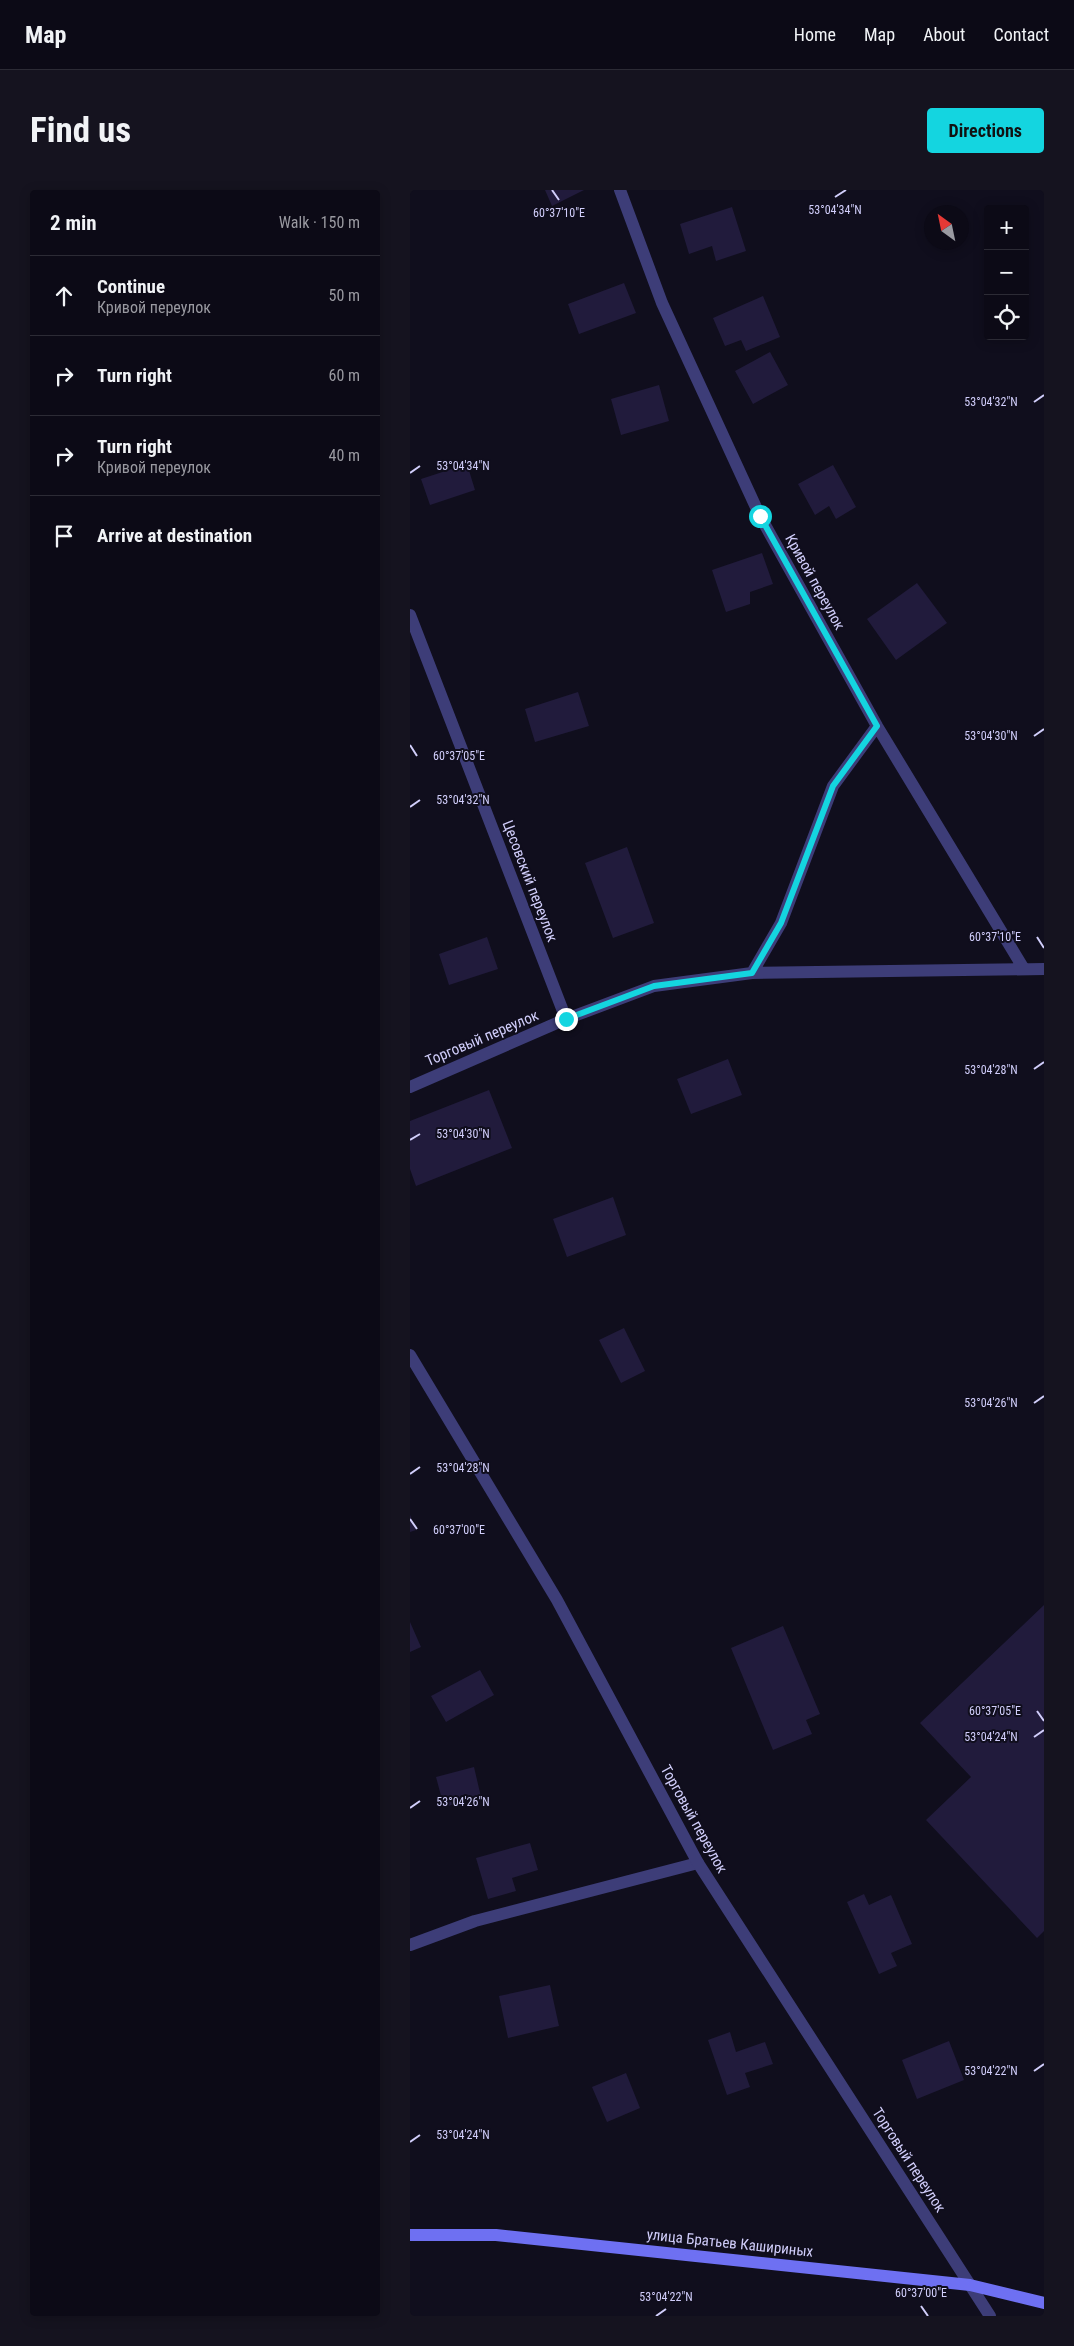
<!DOCTYPE html>
<html lang="en">
<head>
<meta charset="utf-8">
<style>
	body { margin:0; font-family:"Roboto Condensed",sans-serif; background:#15131f; color:#f1f3f6 }
	.controls { position:absolute; right:15px; top:15px; display:grid; overflow:hidden; border-radius:5px; box-shadow:0 2px 12px #0003 }
	.controls button { width:45px; height:45px; display:grid; place-items:center; padding:0; border:0; border-bottom:1px solid #2c2b35; background:#0c0a16; color:#f1f3f6; font:25px sans-serif }
	.compass { position:absolute; left:514px; top:15px; width:45px; height:45px; border-radius:50%; background:#0c0a16; box-shadow:0 2px 12px #0003; rotate:327deg }
	.stop { position:absolute; width:15px; height:15px; margin:-11px; border:4px solid #14d5e0; border-radius:50%; background:#fff }
	.stop.end { background:#14d5e0; border-color:#fff; box-shadow:0 1px 5px #0008 }
	.list { margin:0; padding:0; list-style:none }
	h2 { display:flex; justify-content:space-between; align-items:center; height:65px; margin:0; padding:0 20px; font-size:21px }
	h2 small { font-size:16px; font-weight:400; color:#9a9aa1 }
	.list li { display:grid; grid-template-columns:32px 1fr auto; gap:15px; align-items:center; box-sizing:border-box; height:80px; padding:0 20px; border-top:1px solid #2c2b35 }
	.list b { display:block; font-size:19px; white-space:nowrap }
	.list p { margin:0; font-size:16px; white-space:nowrap; color:#9a9aa1 }
	.list em { font-size:16px; font-style:normal; color:#9a9aa1 }
	.icon { flex:none; width:28px; height:28px; fill:none; stroke:currentColor; stroke-width:2; stroke-linecap:round; stroke-linejoin:round }
	.map { position:relative; flex:none; width:634px; height:2126px; overflow:hidden; border-radius:5px }
	header { display:flex; align-items:center; gap:30px; box-sizing:border-box; height:70px; padding:0 25px; background:#0c0a16; border-bottom:1px solid #2c2b35 }
	header strong { font-size:24px }
	nav { display:flex; gap:28px; margin-inline-start:auto; font-size:18px }
	.intro { display:flex; align-items:center; justify-content:space-between; box-sizing:border-box; height:120px; padding:0 30px }
	h1 { margin:0; font-size:35px }
	.button { padding:12px 22px; border-radius:5px; background:#14d5e0; color:#111; font-size:18px; font-weight:700 }
	main { display:flex; gap:30px; padding:0 30px }
	aside { flex:1; background:#0c0a16; border-radius:5px; box-shadow:0 2px 12px #0003 }
	.map>svg:first-child { display:block }
</style>
</head>
<body>
<header>
<strong>Map</strong>
<nav><a>Home</a><a>Map</a><a>About</a><a>Contact</a></nav>
</header>
<div class="intro"><h1>Find us</h1><a class="button">Directions</a></div>
<main>
<aside>
<h2>2 min<small>Walk · 150 m</small></h2>
<ul class="list">
<li><svg class="icon" aria-label="ahead" viewBox="0 0 24 24"><path d="M12 20V5M6 11l6-6 6 6"/></svg><div><b>Continue</b><p>Кривой переулок</p></div><em>50 m</em></li>
<li><svg class="icon" aria-label="right" viewBox="0 0 24 24"><path d="M7 20v-9h11M14 6l5 5-5 5"/></svg><div><b>Turn right</b></div><em>60 m</em></li>
<li><svg class="icon" aria-label="right" viewBox="0 0 24 24"><path d="M7 20v-9h11M14 6l5 5-5 5"/></svg><div><b>Turn right</b><p>Кривой переулок</p></div><em>40 m</em></li>
<li><svg class="icon" aria-label="arrive" viewBox="0 0 24 24"><path d="M6 21V4h12l-3 4 3 4H6"/></svg><div><b>Arrive at destination</b></div></li>
</ul>
</aside>
<div class="map">
<svg width="634" height="2126" viewBox="0 0 634 2126">
	<rect width="100%" height="100%" fill="#100e1d"/>
	<!-- building -->
	<path fill="#211b3c" d="M135,0H174L142,16Z
		M322,17L336,61L306,71L302,56L279,64L270,34Z
		M214,93L226,123L169,144L158,114Z
		M353,106L370,147L336,161L331,150L315,156L303,128Z
		M360,162L378,195L343,214L325,181Z
		M249,195L259,231L211,245L201,209Z
		M57,274L65,300L20,315L11,289Z
		M423,275L446,317L426,329L419,316L405,325L388,294Z
		M352,363L363,394L340,402V414L316,422L302,380Z
		M507,393L537,433L486,470L457,429Z
		M168,502L179,536L125,552L115,519Z
		M217,657L244,733L203,748L175,673Z
		M77,747L88,779L39,795L29,764Z
		M318,869L332,905L281,924L267,889Z
		M79,900L102,958L6,996L0,979V931Z
		M203,1007L216,1045L157,1067L143,1029Z
		M214,1138L235,1181L211,1193L189,1150Z
		M0,1325L6,1340L0,1342Z
		M634,1415V1741L627,1748L516,1630L561,1587L510,1533Z
		M0,1432L11,1457L0,1462Z
		M373,1436L410,1524L396,1530L402,1544L363,1560L321,1458Z
		M70,1480L84,1505L36,1532L21,1506Z
		M64,1577L71,1607L34,1617L26,1587Z
		M120,1653L128,1680L102,1688L106,1701L78,1709L66,1668Z
		M454,1704L459,1715L481,1705L502,1754L481,1763L487,1776L469,1784L437,1712Z
		M140,1795L149,1836L98,1848L89,1806Z
		M320,1842L326,1862L355,1852L363,1874L335,1883L340,1897L317,1905L298,1850Z
		M539,1851L554,1890L507,1909L492,1870Z
		M216,1883L230,1918L197,1932L182,1897Z"/>
	<g fill="none" stroke-linecap="round" stroke-linejoin="round">
		<!-- lane -->
		<path stroke="#3d3d78" stroke-width="12" d="M0,1755L65,1731L288,1673"/>
		<!-- street -->
		<path stroke="#3d3d78" stroke-width="12" d="M210,0L252,113L350,326L467,536L614,779
			M0,425L156,829
			M342,783L371,733L423,596L467,536
			M0,897L156,829L244,796L342,783L634,779
			M0,1165L147,1410L288,1673L580,2126"/>
		<!-- secondary -->
		<path stroke="#6e70f2" stroke-width="12" d="M0,2045H86L560,2095L634,2113"/>
	</g>
	<g fill="none" stroke-linecap="round" stroke-linejoin="round">
		<!-- route -->
		<path stroke="#14d5e0" stroke-width="6" d="M156,829L244,796L342,783L371,733L423,596L467,536L350,326"/>
	</g>
	<!-- ticks -->
	<path fill="none" stroke="#d1cefb" stroke-width="2" d="M142,0L149,10M425,7L436,0M624,212L634,205M0,283L10,276M624,546L634,539M0,555L7,566M0,617L10,610M627,747L634,758M624,879L634,872M0,950L10,944M624,1213L634,1206M0,1284L10,1277M0,1329L7,1339M627,1521L634,1531M624,1547L634,1540M0,1618L10,1611M624,1881L634,1874M0,1952L10,1945M511,2116L518,2126M246,2126L256,2119"/>
	<g text-anchor="middle" dominant-baseline="central" stroke-width="4" stroke-linejoin="round" paint-order="stroke">
		<!-- street labels -->
		<g font-size="15" fill="#d1cefb" stroke="#100e1d">
			<text transform="translate(405 392) rotate(61)">Кривой переулок</text>
			<text transform="translate(120 691) rotate(69)">Цесовский переулок</text>
			<text transform="translate(72 848) rotate(-23)">Торговый переулок</text>
			<text transform="translate(284 1629) rotate(61)">Торговый переулок</text>
			<text transform="translate(499 1970) rotate(57)">Торговый переулок</text>
			<text transform="translate(320 2053) rotate(6)">улица Братьев Кашириных</text>
		</g>
	</g>
	<g font-size="12" text-anchor="middle" fill="#d1cefb" stroke="#100e1d" stroke-width="4" stroke-linejoin="round" paint-order="stroke">
		<text x="425" y="24">53°04'34"N</text>
		<text x="149" y="27">60°37'10"E</text>
		<text x="581" y="216">53°04'32"N</text>
		<text x="53" y="280">53°04'34"N</text>
		<text x="581" y="550">53°04'30"N</text>
		<text x="49" y="570">60°37'05"E</text>
		<text x="53" y="614">53°04'32"N</text>
		<text x="585" y="751">60°37'10"E</text>
		<text x="581" y="884">53°04'28"N</text>
		<text x="53" y="948">53°04'30"N</text>
		<text x="581" y="1217">53°04'26"N</text>
		<text x="53" y="1282">53°04'28"N</text>
		<text x="49" y="1344">60°37'00"E</text>
		<text x="585" y="1525">60°37'05"E</text>
		<text x="581" y="1551">53°04'24"N</text>
		<text x="53" y="1616">53°04'26"N</text>
		<text x="581" y="1885">53°04'22"N</text>
		<text x="53" y="1949">53°04'24"N</text>
		<text x="511" y="2107">60°37'00"E</text>
		<text x="256" y="2111">53°04'22"N</text>
	</g>
</svg>
<div class="controls">
<button>+</button>
<button>−</button>
<button><svg class="icon" aria-label="locate" viewBox="0 0 24 24"><circle cx="12" cy="12" r="6"/><path d="M12 2v4M12 18v4M2 12h4M18 12h4"/></svg></button>
</div>
<svg class="compass" viewBox="-18 -18 36 36"><path d="M0-13l5 13h-10z" fill="#e53935"/><path d="M0 13l5-13h-10z" fill="#9a9aa1"/></svg>
<div class="stop" style="left:350px;top:326px"></div>
<div class="stop end" style="left:156px;top:829px"></div>
</div>
</main>
</body>
</html>
